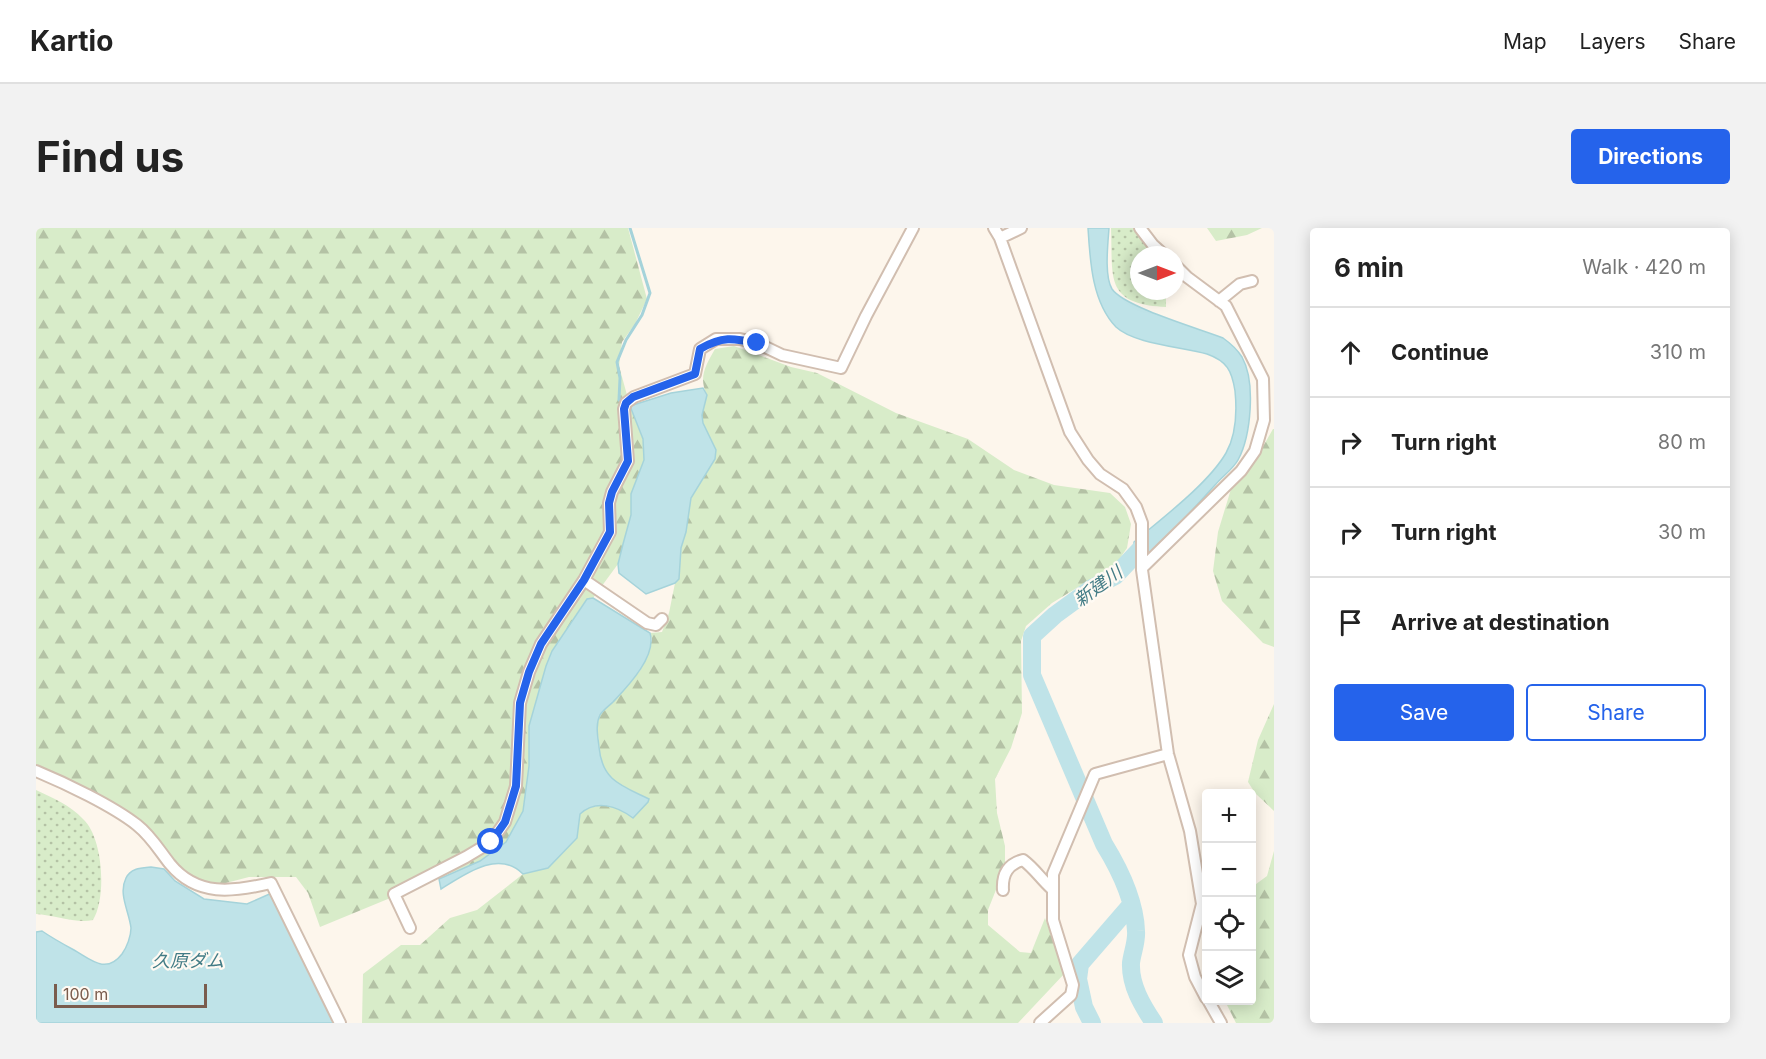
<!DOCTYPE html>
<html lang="en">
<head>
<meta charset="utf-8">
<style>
	body { margin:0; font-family:Inter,"Noto Sans JP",sans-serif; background:#f2f2f2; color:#222 }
	.controls { position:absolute; right:18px; bottom:18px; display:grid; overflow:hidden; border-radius:6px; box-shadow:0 3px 15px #0003 }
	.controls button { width:54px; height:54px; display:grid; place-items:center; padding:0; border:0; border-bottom:2px solid #e0e0e0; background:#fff; color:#222; font:30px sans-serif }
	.compass { position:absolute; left:1094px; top:18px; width:54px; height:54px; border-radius:50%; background:#fff; box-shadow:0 3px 15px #0003; rotate:90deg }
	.scale { position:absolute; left:18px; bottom:15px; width:153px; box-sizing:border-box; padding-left:6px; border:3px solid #7a5c4d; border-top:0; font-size:16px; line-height:21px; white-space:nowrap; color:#7a5c4d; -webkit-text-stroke:4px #fffaf3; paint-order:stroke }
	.stop { position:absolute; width:18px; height:18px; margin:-14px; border:4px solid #2563eb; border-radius:50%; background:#fff }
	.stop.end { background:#2563eb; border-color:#fff; box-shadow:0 2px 6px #0008 }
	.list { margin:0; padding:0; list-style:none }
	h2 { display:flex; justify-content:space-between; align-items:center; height:78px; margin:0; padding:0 24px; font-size:26px }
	h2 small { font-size:20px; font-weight:400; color:#767676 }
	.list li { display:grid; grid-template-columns:39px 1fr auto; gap:18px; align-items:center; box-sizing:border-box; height:90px; padding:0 24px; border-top:2px solid #e0e0e0 }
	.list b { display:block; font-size:22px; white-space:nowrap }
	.list em { font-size:20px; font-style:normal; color:#767676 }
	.actions { display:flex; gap:12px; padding:18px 24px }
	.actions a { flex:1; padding:14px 0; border:2px solid #2563eb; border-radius:6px; text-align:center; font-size:21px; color:#2563eb }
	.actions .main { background:#2563eb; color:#fff }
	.icon { flex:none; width:33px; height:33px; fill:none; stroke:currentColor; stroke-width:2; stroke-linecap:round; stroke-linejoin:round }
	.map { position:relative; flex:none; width:1238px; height:795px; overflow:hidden; border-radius:6px }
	header { display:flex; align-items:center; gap:36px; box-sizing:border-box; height:84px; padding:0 30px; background:#fff; border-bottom:2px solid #e0e0e0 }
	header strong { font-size:28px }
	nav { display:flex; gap:33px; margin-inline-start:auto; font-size:21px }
	.intro { display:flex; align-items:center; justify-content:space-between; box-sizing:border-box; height:144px; padding:0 36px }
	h1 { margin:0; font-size:42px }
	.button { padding:15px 27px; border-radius:6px; background:#2563eb; color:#fff; font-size:21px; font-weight:700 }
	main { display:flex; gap:36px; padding:0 36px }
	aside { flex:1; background:#fff; border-radius:6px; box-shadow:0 3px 15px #0003 }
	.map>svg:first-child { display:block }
</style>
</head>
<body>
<header>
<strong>Kartio</strong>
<nav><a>Map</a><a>Layers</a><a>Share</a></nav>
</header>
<div class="intro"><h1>Find us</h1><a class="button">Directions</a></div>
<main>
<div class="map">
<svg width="1238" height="795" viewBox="0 0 1238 795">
	<defs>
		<pattern id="grass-dots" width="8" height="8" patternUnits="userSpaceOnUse" patternTransform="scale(1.5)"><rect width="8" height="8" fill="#d8ecc9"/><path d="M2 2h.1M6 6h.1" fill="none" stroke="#b4c2a5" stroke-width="1.8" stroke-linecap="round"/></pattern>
		<pattern id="forest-firs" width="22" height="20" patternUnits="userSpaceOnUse" patternTransform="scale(1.5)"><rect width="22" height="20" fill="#d8ecc9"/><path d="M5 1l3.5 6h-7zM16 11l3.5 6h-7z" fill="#b4c2a5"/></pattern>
	</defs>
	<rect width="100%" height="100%" fill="#fdf6ec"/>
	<!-- grass -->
	<path fill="url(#grass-dots)" d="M1075,0H1097L1116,27H1103V63H1132L1130,67V79C1068,76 1077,50 1075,0Z
		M0,562C17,570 34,577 47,591C67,609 71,669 57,692C41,696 18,687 0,686Z"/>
	<!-- forest -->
	<path fill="url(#forest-firs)" d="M0,0H592L611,71L599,96L586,114L583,138L594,178L607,212L608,232L595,266V287L582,336L557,370L551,371L516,423L510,438L493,498V538L487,583L470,614L444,633L284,699L272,665L260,649H213L190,655H171L145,643L115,602L88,584L0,539Z
		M1171,0H1226L1211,7L1180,13Z
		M698,118L755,139L781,145L860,185L932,211L978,242L1018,257L1074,265L1089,279L1095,296L1091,320L1080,336L1016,375L990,398L985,413L986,485L975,520L959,551L961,585L969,618V639L952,682V697L984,724L995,725L1009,690L1029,745L982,795H326L327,746L365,717H384L414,690L441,682L487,646L512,640L541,610L544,586C562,570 580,582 603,582L612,574L613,571L580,555L570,544L565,535L561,497L564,487L604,443L616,412L614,405L626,404L633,385L639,355L643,351L645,320L650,304L655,270L679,231V222L667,195L666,187L671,167C662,149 670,137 679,121Z
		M1237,201H1238V419L1227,415L1186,373L1177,343L1182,304L1195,261L1225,222Z
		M1238,476V583L1219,565L1212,554L1222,512Z
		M1238,623V795H1200L1189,773L1216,772V659L1231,648Z"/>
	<!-- water -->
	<path fill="#bfe3e8" stroke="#a5d3da" stroke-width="1.5" d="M1052,0H1073C1072,15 1068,48 1076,61C1088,79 1164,101 1187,110C1194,115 1201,121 1206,129C1220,154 1215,208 1202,232C1197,241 1187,248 1180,256C1154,284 1130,313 1098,335V314C1125,291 1172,256 1190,225C1200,207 1201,183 1199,163C1196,143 1191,133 1171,126C1147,119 1098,116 1080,99C1056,74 1054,33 1052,0Z
		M667,160L671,167L666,187L667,195L680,222L679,231L655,270L650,304L645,320L643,351L639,355L610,366L583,345L582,336L587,316L595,287V266L608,232L607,211L594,178L635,165Z
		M557,370L614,405C621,428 592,458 577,474C573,478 567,482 564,487C559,497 562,509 563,519C566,553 586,558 613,571L612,574L597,590C581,578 560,571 544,586L541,610L512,640L487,646C463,621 429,646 405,661L403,651L444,633L470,614L487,583L493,538V498L510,438L516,423L551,371Z
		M115,639L128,641L139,653L168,671L211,676L238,664L302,795H0V704L6,703C16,710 27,716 38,722C54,731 70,747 86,726C91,719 95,708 95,700C93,683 82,666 90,650C95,640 105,640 115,639Z"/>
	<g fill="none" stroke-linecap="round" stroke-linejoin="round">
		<!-- stream -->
		<path stroke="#a5d3da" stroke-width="3" d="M589,176L583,172L584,150L581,134L590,112L606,87L614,65L594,0"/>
		<!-- river -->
		<path stroke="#bfe3e8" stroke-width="18" d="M1114,311L1079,348L1056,360L1019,387L996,408V447L1068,616C1084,642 1099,672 1100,703C1101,714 1096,725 1095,735C1094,757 1106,777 1118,795
			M1056,795L1048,779L1042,751L1044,736L1095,677"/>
		<defs>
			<path id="minor" d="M958,0L964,10L1034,204L1052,232L1064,246L1087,261L1100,279L1106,295V342L1132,526L1154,603L1166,676L1153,727L1159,749L1170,770
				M1104,0L1117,17L1128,27
				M964,10L985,0
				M1183,73L1204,56L1216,53
				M1106,340L1205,243L1219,223L1228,192L1227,151L1190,78L1151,49L1139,37
				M548,352L611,395L620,397L626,391
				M0,543C29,555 77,578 101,597C115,608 123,622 134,636C161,669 197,664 235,655L304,795
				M967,662C966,646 972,636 987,632C998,640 1005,651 1015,660
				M374,700L358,666L430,629L455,614L469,594L480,558L484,475L493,444L505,416L548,352L574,304L573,275L576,264L592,233L588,181L590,175L598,169L659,146L664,121L680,111H704L721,115L746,127L805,140L830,88L877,0
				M1172,772L1185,795
				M1004,795L1035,767L1037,757L1017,692V646L1059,546L1132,526"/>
		</defs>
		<!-- minor casing -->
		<use href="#minor" stroke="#d1beb0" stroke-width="14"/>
		<!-- minor -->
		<use href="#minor" stroke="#fff" stroke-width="10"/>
	</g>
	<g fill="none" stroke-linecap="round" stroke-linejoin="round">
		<!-- route -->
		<path stroke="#2563eb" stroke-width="8" d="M455,614L469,594L480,558L484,475L493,444L505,416L548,352L574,304L573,275L576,264L592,233L588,181L590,175L597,169L659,146L664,121C686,108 697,110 721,115"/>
	</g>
	<g text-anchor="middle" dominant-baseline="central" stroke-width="4.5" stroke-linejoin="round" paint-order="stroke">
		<!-- water labels -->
		<g font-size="18" font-style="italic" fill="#437c86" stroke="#fffaf3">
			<text transform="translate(1062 358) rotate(-36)">新建川</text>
			<text x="152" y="732">久原ダム</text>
		</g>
	</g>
</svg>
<div class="controls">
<button>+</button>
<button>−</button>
<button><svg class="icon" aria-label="locate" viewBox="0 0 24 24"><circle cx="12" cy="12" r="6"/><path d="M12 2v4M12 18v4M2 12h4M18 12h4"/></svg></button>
<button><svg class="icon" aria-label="layers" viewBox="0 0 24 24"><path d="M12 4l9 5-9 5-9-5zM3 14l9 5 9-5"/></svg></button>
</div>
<svg class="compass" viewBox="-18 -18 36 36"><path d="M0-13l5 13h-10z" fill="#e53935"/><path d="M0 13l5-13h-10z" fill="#767676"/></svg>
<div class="scale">100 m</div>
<div class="stop" style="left:455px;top:614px"></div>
<div class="stop end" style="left:721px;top:115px"></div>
</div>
<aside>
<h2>6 min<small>Walk · 420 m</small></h2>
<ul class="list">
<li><svg class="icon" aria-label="ahead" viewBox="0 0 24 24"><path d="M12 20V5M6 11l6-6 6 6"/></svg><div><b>Continue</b></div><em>310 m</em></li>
<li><svg class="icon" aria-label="right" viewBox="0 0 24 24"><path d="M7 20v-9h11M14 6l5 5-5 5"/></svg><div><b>Turn right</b></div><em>80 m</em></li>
<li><svg class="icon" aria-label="right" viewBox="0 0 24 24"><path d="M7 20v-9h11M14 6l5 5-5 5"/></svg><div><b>Turn right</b></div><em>30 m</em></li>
<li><svg class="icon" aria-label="arrive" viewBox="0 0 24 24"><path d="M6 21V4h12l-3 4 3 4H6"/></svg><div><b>Arrive at destination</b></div></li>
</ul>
<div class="actions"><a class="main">Save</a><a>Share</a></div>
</aside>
</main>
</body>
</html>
